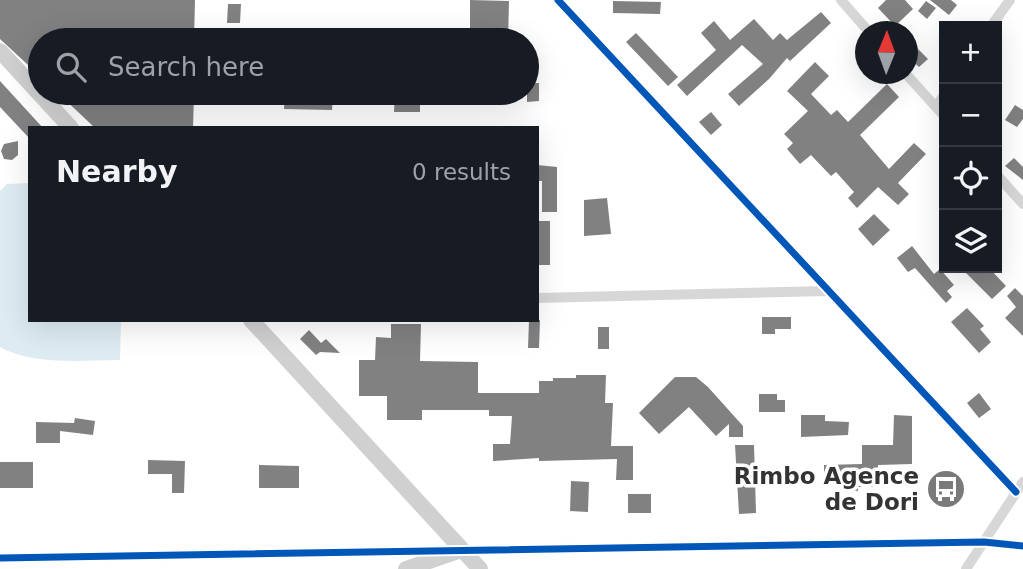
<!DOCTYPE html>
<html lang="en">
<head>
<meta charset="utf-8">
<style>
	body { margin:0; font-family:"DejaVu Sans",sans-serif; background:#20242c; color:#f1f3f6 }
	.controls { position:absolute; right:21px; top:21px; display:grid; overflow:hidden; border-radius:0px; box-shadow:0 7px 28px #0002 }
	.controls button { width:63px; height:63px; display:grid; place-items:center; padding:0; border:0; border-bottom:2px solid #363941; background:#171b24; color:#f1f3f6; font:35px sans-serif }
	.compass { position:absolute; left:855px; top:21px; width:63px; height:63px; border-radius:50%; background:#171b24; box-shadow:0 7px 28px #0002; rotate:1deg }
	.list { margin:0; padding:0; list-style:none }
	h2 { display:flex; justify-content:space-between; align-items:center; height:91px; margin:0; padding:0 28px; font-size:30px }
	h2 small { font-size:23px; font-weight:400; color:#9ea1a6 }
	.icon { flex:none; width:38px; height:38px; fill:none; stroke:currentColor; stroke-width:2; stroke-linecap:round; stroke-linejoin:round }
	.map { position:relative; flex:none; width:1023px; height:569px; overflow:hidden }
	.search { position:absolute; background:#171b24; box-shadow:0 7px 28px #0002; left:28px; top:28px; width:511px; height:77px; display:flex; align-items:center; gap:18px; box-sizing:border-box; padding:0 24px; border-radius:38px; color:#9ea1a6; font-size:26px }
	.panel { position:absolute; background:#171b24; box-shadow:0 7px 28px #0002; left:28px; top:126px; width:511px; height:196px; border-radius:0px }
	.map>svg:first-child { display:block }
</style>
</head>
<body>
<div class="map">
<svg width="1023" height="569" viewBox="0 0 1023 569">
	<rect width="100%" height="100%" fill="#fff"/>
	<!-- water -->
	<path fill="#ddebf3" d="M30,183V320H121L120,360C81,360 35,366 0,347V191L7,184Z"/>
	<!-- building -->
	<path fill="#818181" d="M0,0H195L194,40H40V76L0,39Z
		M470,0L509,1L508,40H470Z
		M886,0H905L913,9L895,26L878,8Z
		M930,0H951L957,5L949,15Z
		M613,1L661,2L660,14L613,13Z
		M926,1L936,8L927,19L918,11Z
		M228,4H241L240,23H227Z
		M821,12L831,23L790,61L787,58L769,79L739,106L728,94L763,64L742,45L687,96L677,85L716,50L701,33L714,21L730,40L754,19L773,40L780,33L787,40Z
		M636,33L678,77L668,86L626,42Z
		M907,38L928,59L919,67L907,56Z
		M815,62L829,76L811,94L831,115L837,110L848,122L887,84L899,97L860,135L889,169L914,143L926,154L898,183L909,194L898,205L878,187L857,208L848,198L854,192L836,172L831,176L811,155L800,164L787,149L793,143L784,134L808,111L787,91Z
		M0,81L43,128H30V139L0,107Z
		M527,83H539V101L527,102Z
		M58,93H194L193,128H95Z
		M285,93H333L332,110L284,109Z
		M395,93H420V112H394Z
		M1015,105L1023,110V119L1017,127L1005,120Z
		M711,112L722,125L711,135L699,122Z
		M18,141V155L12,160L4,159L1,151L4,144Z
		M1014,158L1023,167V180L1005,166Z
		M537,165L557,167V212H542V181H537Z
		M607,198L611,234L584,236V200Z
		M874,214L890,230L873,246L858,229Z
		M537,221H550V265H537Z
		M912,246L934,274L940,269L954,285L947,291L952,297L946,303L915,268L908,272L897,258Z
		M961,268H989L1006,286L992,299Z
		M1015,288L1023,296V336L1005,318L1016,307L1007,296Z
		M967,308L984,326L980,329L991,342L979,353L951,322Z
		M762,317H791V329H775V334H762Z
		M529,320H540L539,348H528Z
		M391,324H421L420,361L478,362V393H539V381H553V378H576V375H606L605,403H613L611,446H633V480H616L617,459L539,461V458L493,461V444H510L512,416H489V410H422V420H387V396H359V360H375L376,337L391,338Z
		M598,327H609V349H598Z
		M309,330L321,343L326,339L340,353L320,352L316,355L300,339Z
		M675,377H696L708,387L743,426V437H729V424L716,436L689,407L659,434L639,413Z
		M979,393L991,409L979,418L967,403Z
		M759,394H777V400H785V412H759Z
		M801,415H825V421L849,422L848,435L801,437Z
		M894,415L912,416V464L878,465V487H858V491L846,490V483L824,482V465L862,464V445H893Z
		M75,418L95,421L93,435L60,431V443H36V422L74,423Z
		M735,445H754L756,513L739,514Z
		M148,460L185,461L184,493H172V474H148Z
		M0,462H33V488H0Z
		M259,465L299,466V488H259Z
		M571,481L589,482L588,512L570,511Z
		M628,494H651V513H628Z"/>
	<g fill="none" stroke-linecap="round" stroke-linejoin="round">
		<!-- street -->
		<path stroke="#d7d7d7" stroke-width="10" d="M558,0L1016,492
			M841,0L869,32
			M991,26L1010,0
			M906,74L944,116
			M936,107L944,95
			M997,175L1023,204
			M537,298L827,291
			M0,558L984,542L1023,546
			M966,569L1023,482"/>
		<!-- secondary -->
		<path stroke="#d0d0d0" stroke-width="16" d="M0,51L71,128
			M251,320L480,569
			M406,569L461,550"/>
		<defs>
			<path id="cycleway" d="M558,0L1016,492
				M0,558L984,542L1023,546"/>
		</defs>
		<!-- cycleway casing -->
		<use href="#cycleway" stroke="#fff" stroke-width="11"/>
		<!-- cycleway -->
		<use href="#cycleway" stroke="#0057b8" stroke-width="7"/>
	</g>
	<!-- icons -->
	<defs>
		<symbol id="bus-disc" viewBox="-11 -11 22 22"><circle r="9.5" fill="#7a7a7a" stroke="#fff"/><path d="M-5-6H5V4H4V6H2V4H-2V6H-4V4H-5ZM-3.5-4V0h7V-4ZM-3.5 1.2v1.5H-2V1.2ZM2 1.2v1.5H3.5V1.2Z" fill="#fff"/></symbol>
	</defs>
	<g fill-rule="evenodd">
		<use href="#bus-disc" x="924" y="467" width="44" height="44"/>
	</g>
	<g text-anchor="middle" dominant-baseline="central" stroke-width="7" stroke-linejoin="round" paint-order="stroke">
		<!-- poi labels -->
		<g font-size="23" font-weight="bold" fill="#333" stroke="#fff" text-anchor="end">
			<text x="919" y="476">Rimbo Agence<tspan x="919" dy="26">de Dori</tspan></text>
		</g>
	</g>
</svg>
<div class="controls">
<button>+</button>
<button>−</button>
<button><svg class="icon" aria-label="locate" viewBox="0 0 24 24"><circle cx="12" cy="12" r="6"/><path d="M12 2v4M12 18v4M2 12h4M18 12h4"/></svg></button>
<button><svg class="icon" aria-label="layers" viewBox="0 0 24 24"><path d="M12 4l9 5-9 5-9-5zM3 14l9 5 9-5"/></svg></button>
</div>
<svg class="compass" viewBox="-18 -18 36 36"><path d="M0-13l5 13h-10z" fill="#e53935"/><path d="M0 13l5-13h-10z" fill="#9ea1a6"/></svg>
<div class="search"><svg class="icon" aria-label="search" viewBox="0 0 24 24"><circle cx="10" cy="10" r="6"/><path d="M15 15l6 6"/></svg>Search here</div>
<section class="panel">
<h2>Nearby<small>0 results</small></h2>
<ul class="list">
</ul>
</section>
</div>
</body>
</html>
